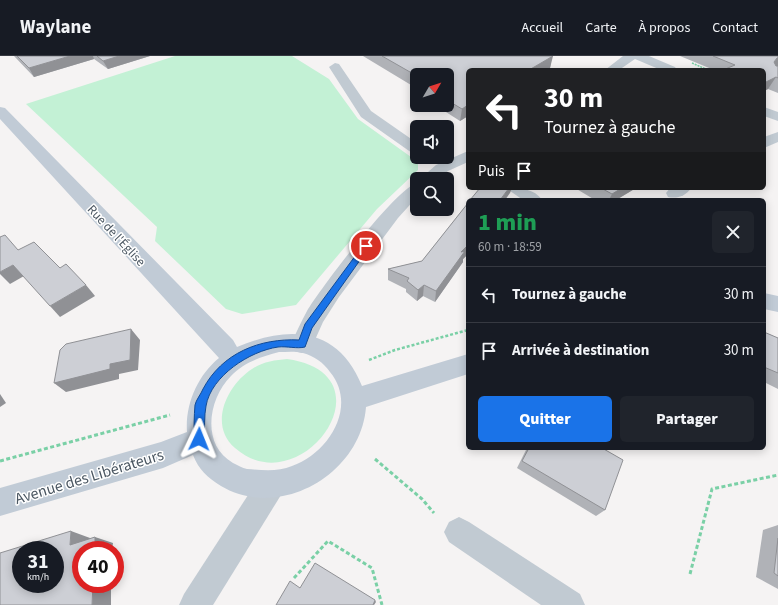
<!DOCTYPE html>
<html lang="fr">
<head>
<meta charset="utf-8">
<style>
	body { margin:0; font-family:"Source Sans 3",sans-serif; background:#20242c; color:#f1f3f6; height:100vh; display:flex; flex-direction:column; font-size:15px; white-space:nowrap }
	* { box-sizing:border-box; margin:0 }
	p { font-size:13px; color:#9ea1a6 }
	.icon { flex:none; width:22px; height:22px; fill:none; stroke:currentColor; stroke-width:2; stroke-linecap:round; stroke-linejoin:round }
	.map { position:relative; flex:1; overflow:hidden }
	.side { position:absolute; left:466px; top:142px; width:300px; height:252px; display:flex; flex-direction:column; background:#171b24; border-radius:6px; box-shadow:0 2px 10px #0003 }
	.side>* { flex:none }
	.banner { position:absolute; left:466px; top:12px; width:300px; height:122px; border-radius:6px; box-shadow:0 2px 10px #0003; background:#202124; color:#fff; overflow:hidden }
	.needle { width:26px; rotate:51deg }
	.controls { position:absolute; left:410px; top:12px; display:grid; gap:8px }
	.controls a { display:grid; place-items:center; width:44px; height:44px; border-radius:6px; background:#171b24; box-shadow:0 2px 10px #0003; font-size:20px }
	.speed { position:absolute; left:12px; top:485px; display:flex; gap:8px; font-size:20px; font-weight:700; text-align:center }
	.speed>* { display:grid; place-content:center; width:52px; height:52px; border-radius:50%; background:#171b24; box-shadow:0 2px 10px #0003; line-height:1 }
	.speed small { font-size:10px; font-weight:400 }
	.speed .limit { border:6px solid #d22; background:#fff; color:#111 }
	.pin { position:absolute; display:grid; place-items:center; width:34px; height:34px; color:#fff; margin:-17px; border:2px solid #fff; border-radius:50%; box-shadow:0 1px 4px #0007 }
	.me { position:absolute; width:44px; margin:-22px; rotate:2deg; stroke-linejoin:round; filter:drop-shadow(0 0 3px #0008) }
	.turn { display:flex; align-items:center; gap:14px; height:84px; padding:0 12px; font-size:18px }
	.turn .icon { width:52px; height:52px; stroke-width:2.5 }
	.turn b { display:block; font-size:28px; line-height:34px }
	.then { display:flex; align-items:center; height:38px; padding:0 12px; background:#0003; gap:8px; font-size:15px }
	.round { display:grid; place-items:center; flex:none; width:42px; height:42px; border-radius:6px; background:#20242c }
	.headline { display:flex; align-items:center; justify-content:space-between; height:68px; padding:0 12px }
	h1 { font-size:24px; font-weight:800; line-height:30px; color:#1e9e55 }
	.action { display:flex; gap:8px; margin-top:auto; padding:8px 12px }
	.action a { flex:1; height:46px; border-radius:6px; background:#1a73e8; color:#fff; font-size:16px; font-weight:800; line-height:46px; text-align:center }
	.action a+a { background:#20242c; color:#f1f3f6 }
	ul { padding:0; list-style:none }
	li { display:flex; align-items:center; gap:12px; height:56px; padding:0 12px; border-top:1px solid #363941 }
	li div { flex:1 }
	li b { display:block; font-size:15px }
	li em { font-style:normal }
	header { display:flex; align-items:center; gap:24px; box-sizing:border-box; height:56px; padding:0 20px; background:#171b24; border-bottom:1px solid #363941 }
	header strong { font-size:19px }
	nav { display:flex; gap:22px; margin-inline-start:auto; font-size:14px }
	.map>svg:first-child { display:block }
	.green { fill:#c3f1d5 }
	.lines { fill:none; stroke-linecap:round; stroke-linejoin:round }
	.path-far2 { stroke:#7ad0a6; stroke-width:1.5; stroke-dasharray:2 1; stroke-linecap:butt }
	.path-far1 { stroke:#7ad0a6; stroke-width:2.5; stroke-dasharray:3 2; stroke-linecap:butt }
	.path { stroke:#7ad0a6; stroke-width:3; stroke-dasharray:4 2.5; stroke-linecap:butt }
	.lane { fill:#c1cad2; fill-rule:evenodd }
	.street { fill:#c1cad2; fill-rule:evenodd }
	.secondary { fill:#c1cbd6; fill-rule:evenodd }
	.wall { fill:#b0b2b7 }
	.shaded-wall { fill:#909195 }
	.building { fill:#cdcfd5; stroke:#909195; fill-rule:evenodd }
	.route { fill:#1a73e8; stroke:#114b97 }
	.labels { text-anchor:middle; stroke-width:3; stroke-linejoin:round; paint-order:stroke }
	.street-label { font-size:13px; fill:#4a5661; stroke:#fff }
	.near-street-label { font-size:16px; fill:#4a5661; stroke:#fff }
</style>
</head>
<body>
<header>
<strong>Waylane</strong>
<nav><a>Accueil</a><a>Carte</a><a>À propos</a><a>Contact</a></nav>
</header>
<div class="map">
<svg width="778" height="549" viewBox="0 0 778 549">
	<rect width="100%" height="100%" fill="#f5f3f3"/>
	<!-- green -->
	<g class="green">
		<polygon points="175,0 292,0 329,23 358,63 418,106 418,114 377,153 296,249 242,258 226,253 155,185 157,171 26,48"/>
		<path d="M 287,303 C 395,318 301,450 235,392 C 208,369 227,329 252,313 C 262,306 275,304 287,303 Z"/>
	</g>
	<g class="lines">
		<!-- path-far2 -->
		<polyline class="path-far2" points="692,7 708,14"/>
		<!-- path-far1 -->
		<polyline class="path-far1" points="369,304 395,294 468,274"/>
		<!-- path -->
		<g class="path">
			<polyline points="375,403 422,443 434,457"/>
			<polyline points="0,405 170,359"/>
			<polyline points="690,518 712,433 778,419"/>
			<polyline points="294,522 328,485 372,512 382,549"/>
		</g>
		<!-- lane -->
		<path class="lane" d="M 506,132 C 519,132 534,132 542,144 L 523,144 Z"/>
		<!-- street -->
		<g class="street">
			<polygon points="623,0 649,0 675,11 677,14 661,14 635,3 619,14 605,14"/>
			<polygon points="335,7 339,8 371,55 417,87 417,99 412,97 361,61 329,11"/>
			<polygon points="764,51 778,56 778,65 764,60"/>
			<polygon points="778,76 778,86 764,92 764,81"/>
			<polygon points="468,95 468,106 448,115 438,123 420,123 436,109"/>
			<path d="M 417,127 L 417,141 L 398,162 L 339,241 L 323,266 L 310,295 L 302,297 L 294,295 L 291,288 C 296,277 301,266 307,255 C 320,233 396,132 417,127 Z"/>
			<path d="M 670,132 L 691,132 C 686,140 677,143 668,141 L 666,137 Z"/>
			<polygon points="271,415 281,419 285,429 281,439 213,549 179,549 184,538 261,419"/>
			<polygon points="459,461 469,466 580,538 585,549 541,549 449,486 444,476 449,466"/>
		</g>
		<!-- secondary -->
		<g class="secondary">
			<path d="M 0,51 L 5,52 L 233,284 L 237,291 C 290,269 338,271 362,330 L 468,298 L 468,318 L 366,351 C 361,418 280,465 221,430 C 207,421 199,414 193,399 L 163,412 L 0,460 L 0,432 L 161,386 L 187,376 C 185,348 198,319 219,302 L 0,63 ZM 279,296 C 287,296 295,295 303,297 C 314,300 324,307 330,316 C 358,350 329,397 292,410 C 278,416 262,414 247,413 C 242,412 238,409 233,407 C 201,389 208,343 231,320 C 244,306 261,301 279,296 Z"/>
			<polygon points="764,237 778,240 778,256 764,253"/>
		</g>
	</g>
	<!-- wall -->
	<g class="wall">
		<polygon points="14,0 150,0 108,13 94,3 34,21"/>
		<polygon points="363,0 552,0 550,12 545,14 468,14 468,60 460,65 435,49 447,49 447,19 417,19 417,37 411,34 411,29"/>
		<polygon points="680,0 778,0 778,37 768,33 764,35 764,14 714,14"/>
		<polygon points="575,132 636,132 616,144 595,144"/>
		<polygon points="468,147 468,198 463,203 463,206 435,246 423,240 417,245 406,236 406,233 388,224 388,213 422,205"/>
		<polygon points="764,276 778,282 778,333 764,326"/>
		<polygon points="527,392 602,392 605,454 596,460 517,412"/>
		<polygon points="778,469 778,533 756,521 763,474"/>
	</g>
	<!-- shaded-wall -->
	<g class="shaded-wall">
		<polygon points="70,0 93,0 94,3 34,21 29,12"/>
		<polygon points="119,0 150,0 108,13 103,5"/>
		<polygon points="553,0 550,12 545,14 529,14"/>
		<polygon points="777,2 778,2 778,11 769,14"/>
		<polygon points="776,21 768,33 764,35 764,27"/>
		<polygon points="468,49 468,60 460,65 462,53"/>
		<polygon points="509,132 512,132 510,137 505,144 500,144"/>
		<polygon points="622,132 636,132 616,144 609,144 612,138"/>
		<polygon points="468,189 468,198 463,203 463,206 435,246 436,235 461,196"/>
		<polygon points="13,209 24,220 10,228 0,218 0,216"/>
		<polygon points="86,229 95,240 60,261 50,250"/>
		<polygon points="424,229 423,240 417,245 418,234"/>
		<polygon points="131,273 140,284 138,314 119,318 119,323 66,336 54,327"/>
		<polygon points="0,338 6,347 0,351"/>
		<polygon points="71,475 90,482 89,494 70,489"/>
		<polygon points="95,481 113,487 112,494 95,494"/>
		<polygon points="93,528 111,528 111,549 92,549"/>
		<polygon points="375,544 376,546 374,549 373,549"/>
	</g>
	<!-- building -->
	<g class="building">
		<polygon points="17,0 70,0 29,12"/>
		<polygon points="97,0 119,0 103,5"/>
		<polygon points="382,0 553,0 529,14 468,14 468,49 462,53 447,44 447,19 417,19 417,25 412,22 417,20"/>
		<polygon points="713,0 778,0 778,2 777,2 774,6 776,10 778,10 778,22 776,21 764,27 764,14 723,14 735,9"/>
		<polygon points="480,132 509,132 500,144 470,144"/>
		<polygon points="601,132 622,132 612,138"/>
		<polygon points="468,147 468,189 461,196 465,195 436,235 424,229 418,234 407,225 409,222 388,213 422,205"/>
		<polygon points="5,179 18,194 34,186 60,212 66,208 86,229 50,250 13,209 0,216 0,181"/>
		<polygon points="131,273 130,304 110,308 110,313 54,327 60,294 66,288"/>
		<polygon points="764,276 778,282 778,317 764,311"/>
		<polygon points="529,392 602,392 623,404 605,454 522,405"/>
		<path d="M 71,475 L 70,489 L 95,481 L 95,494 L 81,494 L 81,528 L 93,528 L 92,549 L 0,549 L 0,497 ZM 21,494 L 55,494 L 55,528 L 21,528 Z"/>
		<polygon points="778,482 778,520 774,517"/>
		<polygon points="315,507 375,544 373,549 276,549 290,525 300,532"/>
	</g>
	<!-- route -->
	<path class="route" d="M 364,188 L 366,188 L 370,190 L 312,272 L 305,291 C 297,293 287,290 278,291 C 250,295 211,320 206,350 C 204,360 205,372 204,383 L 203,387 L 199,388 L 195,387 L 194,383 C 194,372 194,360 195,349 C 196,344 201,338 203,333 C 222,297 260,282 299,284 L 305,268 Z"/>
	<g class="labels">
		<!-- street labels -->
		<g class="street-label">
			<text transform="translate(117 179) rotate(47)" y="5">Rue de l'Église</text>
		</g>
		<!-- near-street labels -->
		<g class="near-street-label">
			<text transform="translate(89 420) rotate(-17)" y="6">Avenue des Libérateurs</text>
		</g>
	</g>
</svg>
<div class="controls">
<a><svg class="needle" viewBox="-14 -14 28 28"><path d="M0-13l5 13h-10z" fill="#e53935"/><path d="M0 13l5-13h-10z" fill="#9ea1a6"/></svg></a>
<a><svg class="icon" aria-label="sound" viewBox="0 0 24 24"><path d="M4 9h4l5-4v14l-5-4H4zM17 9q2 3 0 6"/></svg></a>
<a><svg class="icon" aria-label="search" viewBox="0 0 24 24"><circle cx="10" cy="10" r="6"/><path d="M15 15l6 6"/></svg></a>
</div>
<div class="speed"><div>31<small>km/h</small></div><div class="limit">40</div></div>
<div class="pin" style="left:366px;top:190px;background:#d93025"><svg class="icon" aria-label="arrive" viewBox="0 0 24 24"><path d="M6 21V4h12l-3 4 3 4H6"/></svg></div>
<svg class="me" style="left:199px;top:383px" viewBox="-20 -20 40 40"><path d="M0-17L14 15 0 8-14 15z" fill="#1a73e8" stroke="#fff" stroke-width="4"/></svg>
<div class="banner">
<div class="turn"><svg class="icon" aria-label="left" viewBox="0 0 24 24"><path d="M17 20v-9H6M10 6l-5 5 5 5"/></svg><div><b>30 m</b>Tournez à gauche</div></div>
<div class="then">Puis<svg class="icon" aria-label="arrive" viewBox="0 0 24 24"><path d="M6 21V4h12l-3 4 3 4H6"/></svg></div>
</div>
<section class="side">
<div class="headline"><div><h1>1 min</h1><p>60 m · 18:59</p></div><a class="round"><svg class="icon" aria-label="close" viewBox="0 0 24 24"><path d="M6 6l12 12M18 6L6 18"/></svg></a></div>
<ul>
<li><svg class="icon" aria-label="left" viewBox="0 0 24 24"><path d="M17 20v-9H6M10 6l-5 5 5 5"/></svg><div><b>Tournez à gauche</b></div><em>30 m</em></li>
<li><svg class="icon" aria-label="arrive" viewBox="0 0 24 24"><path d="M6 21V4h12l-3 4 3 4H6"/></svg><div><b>Arrivée à destination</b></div><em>30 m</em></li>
</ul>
<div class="action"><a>Quitter</a><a>Partager</a></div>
</section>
</div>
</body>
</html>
